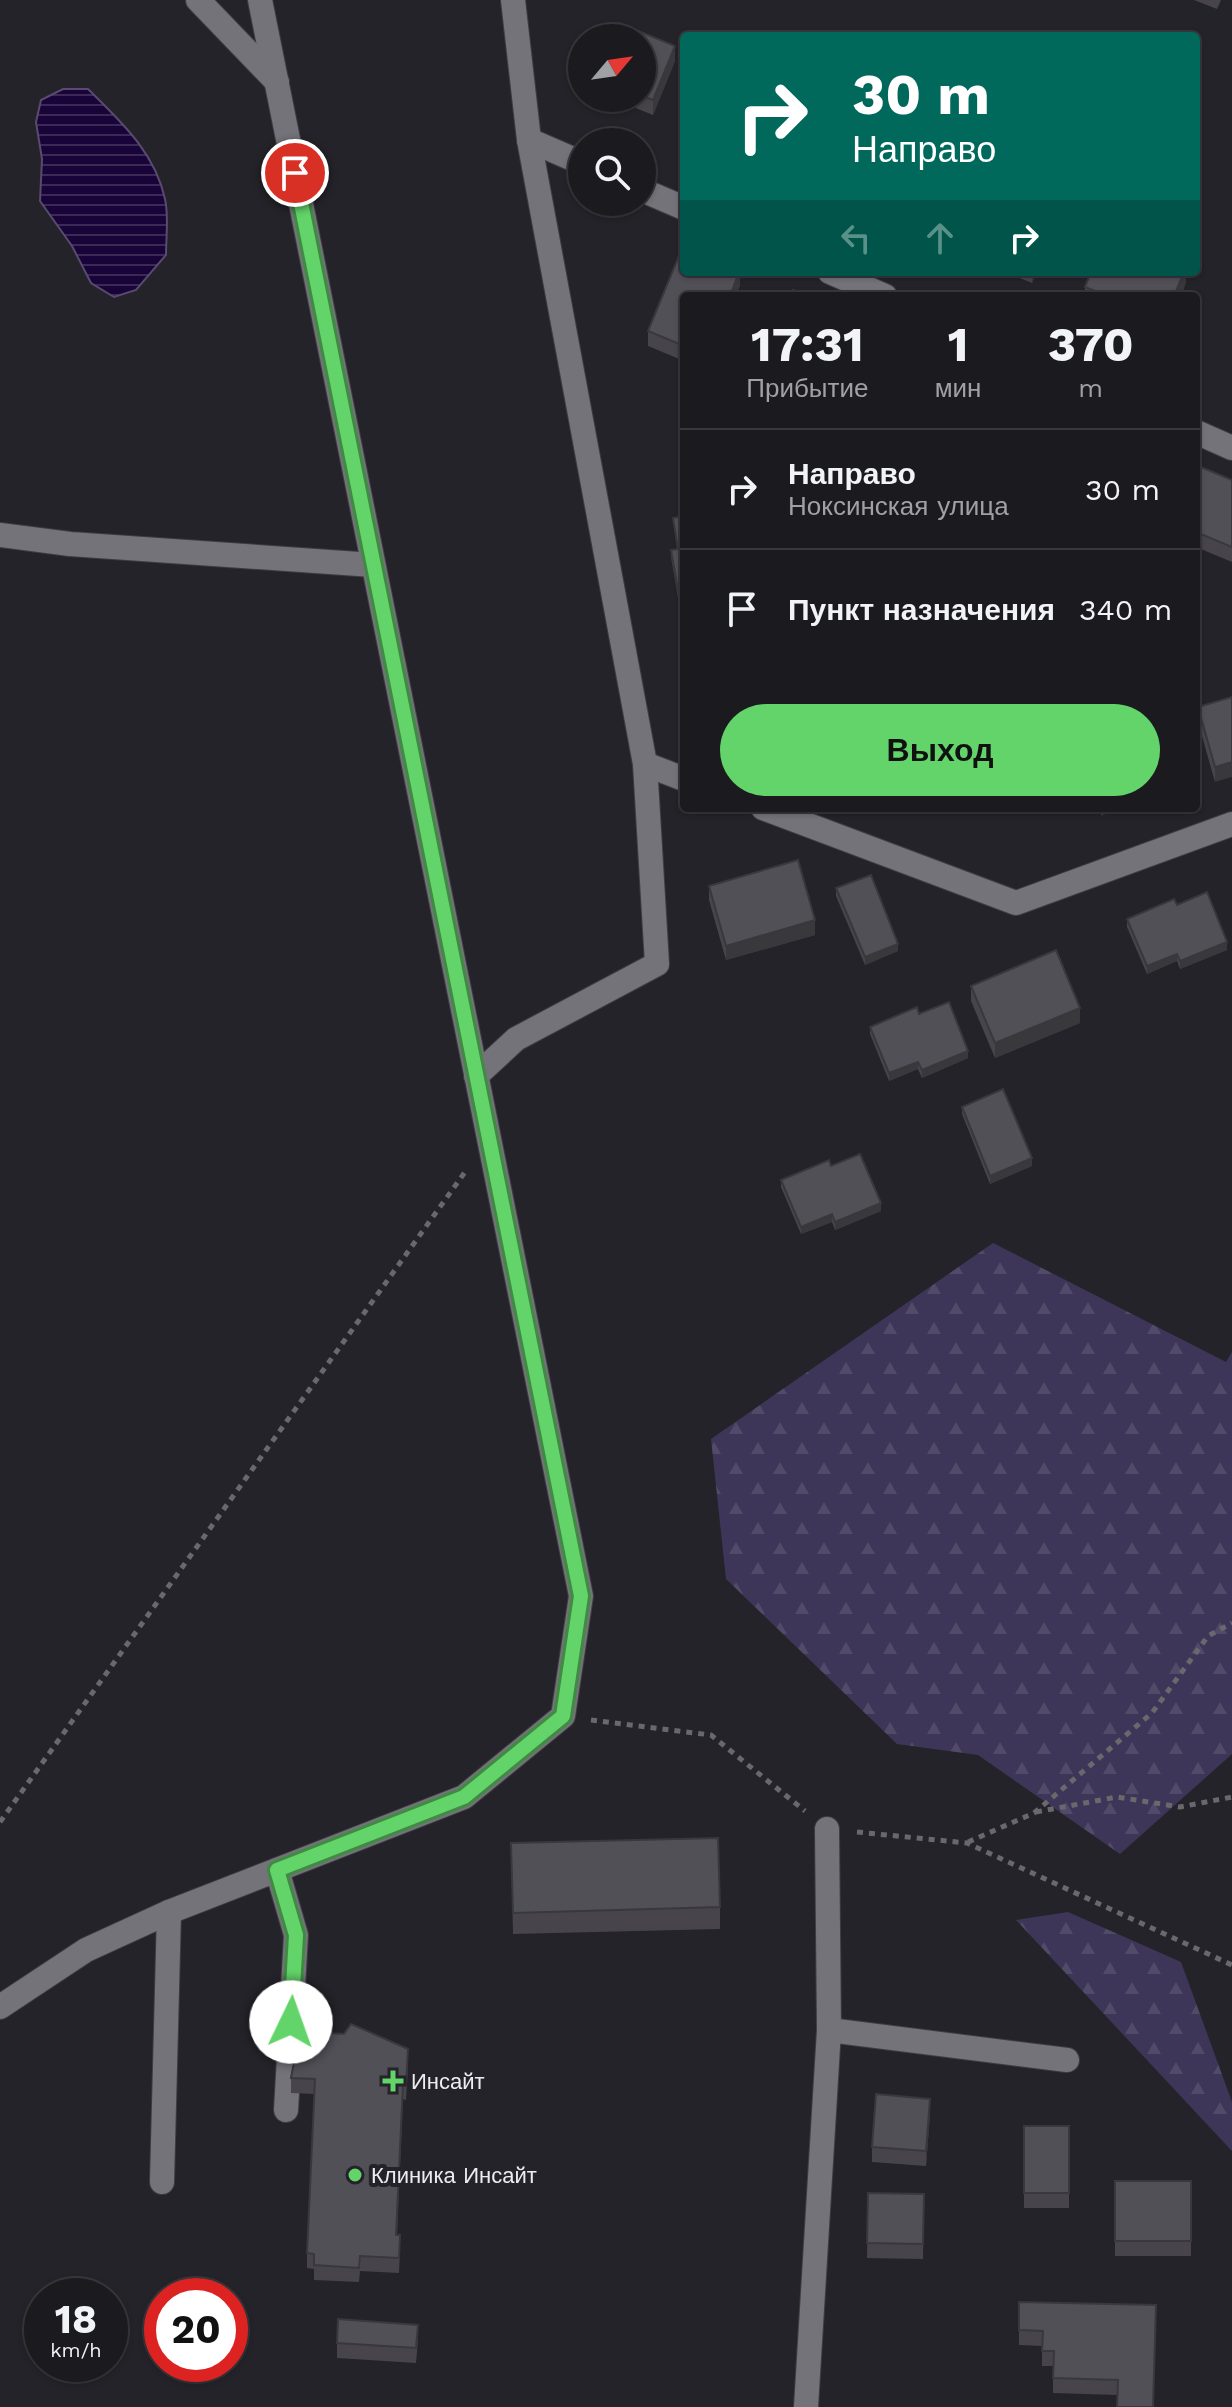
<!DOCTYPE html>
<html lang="ru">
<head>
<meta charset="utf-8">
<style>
	body { margin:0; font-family:"Work Sans",sans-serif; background:#28272c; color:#f1f3f6; height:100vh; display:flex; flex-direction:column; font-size:30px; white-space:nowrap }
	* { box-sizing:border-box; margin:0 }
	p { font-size:26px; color:#a0a1a4 }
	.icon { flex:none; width:44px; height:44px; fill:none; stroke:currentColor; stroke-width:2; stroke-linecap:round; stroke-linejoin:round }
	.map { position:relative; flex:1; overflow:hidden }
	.sheet { position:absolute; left:680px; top:292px; width:520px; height:520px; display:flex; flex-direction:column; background:#1b1a1f; border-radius:8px; box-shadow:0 2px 6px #0004,0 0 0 2px #39383d }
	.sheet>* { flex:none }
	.guide { position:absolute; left:680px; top:32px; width:520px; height:244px; border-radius:8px; box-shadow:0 2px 6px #0004,0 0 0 2px #39383d; background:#00695c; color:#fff; overflow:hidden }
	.needle { width:52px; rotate:61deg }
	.tools { position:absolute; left:568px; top:24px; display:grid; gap:16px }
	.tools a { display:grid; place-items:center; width:88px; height:88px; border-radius:50%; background:#1b1a1f; box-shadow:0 2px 6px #0004,0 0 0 2px #39383d; font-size:40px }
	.speed { position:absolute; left:24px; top:2278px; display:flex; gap:16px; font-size:40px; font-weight:700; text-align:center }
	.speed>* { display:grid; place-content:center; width:104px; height:104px; border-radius:50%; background:#1b1a1f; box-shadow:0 2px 6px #0004,0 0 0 2px #39383d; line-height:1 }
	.speed small { font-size:20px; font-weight:400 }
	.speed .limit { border:12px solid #d22; background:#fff; color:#111 }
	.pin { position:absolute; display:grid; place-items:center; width:68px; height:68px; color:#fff; margin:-34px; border:4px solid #fff; border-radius:50%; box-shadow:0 2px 8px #0007 }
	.me { position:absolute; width:88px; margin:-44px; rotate:3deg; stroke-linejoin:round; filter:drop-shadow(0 0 6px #0008) }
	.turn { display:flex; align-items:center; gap:28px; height:168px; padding:0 40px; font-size:36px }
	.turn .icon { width:104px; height:104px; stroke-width:2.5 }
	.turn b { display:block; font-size:56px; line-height:68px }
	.lanes { display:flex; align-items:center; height:76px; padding:0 40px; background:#0003; justify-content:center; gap:40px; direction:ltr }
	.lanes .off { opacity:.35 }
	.eta { display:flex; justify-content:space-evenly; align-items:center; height:136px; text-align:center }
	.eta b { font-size:48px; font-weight:700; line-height:56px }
	.primary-button { display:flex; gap:16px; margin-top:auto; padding:16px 40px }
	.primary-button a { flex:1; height:92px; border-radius:48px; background:#62d469; color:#111; font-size:32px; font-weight:700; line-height:92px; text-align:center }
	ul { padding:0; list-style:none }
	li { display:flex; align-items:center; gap:24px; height:120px; padding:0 40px; border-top:2px solid #39383d }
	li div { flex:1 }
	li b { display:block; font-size:30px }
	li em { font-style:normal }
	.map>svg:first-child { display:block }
	.forest { fill:url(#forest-firs) }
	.water { fill:url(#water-rules); stroke:#594a70; stroke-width:2 }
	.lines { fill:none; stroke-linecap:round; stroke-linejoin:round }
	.minor-casing { stroke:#3e3d43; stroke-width:26 }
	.path { stroke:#69686d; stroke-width:5; stroke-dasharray:6 6; stroke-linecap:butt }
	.minor { stroke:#74737a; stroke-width:24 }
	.wall { fill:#47454b }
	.shaded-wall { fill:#39383d }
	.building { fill:#525057; stroke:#39383d; stroke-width:2 }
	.route-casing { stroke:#408a44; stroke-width:20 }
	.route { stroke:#62d469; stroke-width:14 }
	.poi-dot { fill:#62d469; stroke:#242329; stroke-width:3 }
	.labels { text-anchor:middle; stroke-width:8; stroke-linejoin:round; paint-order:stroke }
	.poi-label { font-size:22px; fill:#edecf0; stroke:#242329; text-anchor:start }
</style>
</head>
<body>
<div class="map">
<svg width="1232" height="2407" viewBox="0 0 1232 2407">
	<defs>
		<pattern id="forest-firs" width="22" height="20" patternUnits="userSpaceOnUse" patternTransform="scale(2)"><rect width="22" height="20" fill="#3e3658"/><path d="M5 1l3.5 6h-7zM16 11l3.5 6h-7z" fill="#514a68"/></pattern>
		<pattern id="water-rules" width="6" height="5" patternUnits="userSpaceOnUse" patternTransform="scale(2)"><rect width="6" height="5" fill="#190439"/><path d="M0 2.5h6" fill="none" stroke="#3b2956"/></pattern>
	</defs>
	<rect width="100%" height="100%" fill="#242329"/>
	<!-- forest -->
	<g class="forest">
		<polygon points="993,1243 1226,1362 1232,1352 1232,1754 1120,1854 978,1755 897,1744 726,1579 711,1439"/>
		<polygon points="1068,1912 1181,1962 1232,2102 1232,2151 1016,1920"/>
	</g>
	<!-- water -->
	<path class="water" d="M 63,89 L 88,89 C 120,121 155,152 165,199 C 169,216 166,237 166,255 L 136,290 L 114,297 L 91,283 L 72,246 L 40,201 L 42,159 L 36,122 L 41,100 Z"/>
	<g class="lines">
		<!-- minor casing -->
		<g class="minor-casing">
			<g id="minor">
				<polyline points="198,0 277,82"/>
				<polyline points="513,0 529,140 645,764"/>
				<polyline points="529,140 582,163"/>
				<polyline points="642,190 684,208"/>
				<polyline points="830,272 885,296"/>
				<polyline points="1196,432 1232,448"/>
				<polyline points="0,535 70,544 373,565"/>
				<polyline points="763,808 1016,903 1232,824"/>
				<polyline points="476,1076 516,1039 657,964 645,764 684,779"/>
				<polyline points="277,1870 296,1935 286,2110"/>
				<polyline points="0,2007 86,1950 169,1912 464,1797 563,1716 581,1596 260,0"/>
				<polyline points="829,2030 1067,2060"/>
				<polyline points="162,2182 169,1912"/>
				<polyline points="806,2407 829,2030 827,1829"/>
			</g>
		</g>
		<!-- path -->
		<g class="path">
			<polyline points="591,1720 711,1735 805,1811"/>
			<polyline points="1036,1812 1117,1797 1180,1807 1232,1797"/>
			<polyline points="0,1822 465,1172"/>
			<polyline points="857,1832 967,1843 1232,1965"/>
			<polyline points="968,1842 1034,1813 1152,1713 1208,1636 1232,1623"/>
		</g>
		<!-- minor -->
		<use href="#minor" class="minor"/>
	</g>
	<!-- wall -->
	<g class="wall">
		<polygon points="1194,0 1221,0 1217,9"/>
		<polygon points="642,38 675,61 653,115 611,98 642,98"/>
		<polygon points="683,246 684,272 740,272 740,285 736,296 684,296 684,361 648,346 648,331"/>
		<polygon points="1005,272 1037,272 1032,283"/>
		<polygon points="1186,272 1186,282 1181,296 1085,296 1085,287"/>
		<polygon points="1196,465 1232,480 1232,562 1196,547"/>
		<polygon points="684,516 684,608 680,609 671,557 671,550 677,549 673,518"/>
		<polygon points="1232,697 1215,782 1198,722 1198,707"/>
		<polygon points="709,886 815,935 726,960 709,900"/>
		<polygon points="836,888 898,951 865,965 836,896"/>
		<polygon points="1177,905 1227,950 1180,969 1177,961 1147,974 1127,927 1127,919"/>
		<polygon points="971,986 1080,1023 995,1058 971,1001"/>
		<polygon points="919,1014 968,1058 922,1078 918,1069 889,1081 870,1034 870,1027"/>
		<polygon points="962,1107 1032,1166 990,1184 962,1114"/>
		<polygon points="831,1166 881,1211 835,1230 832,1222 801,1234 781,1187 781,1180"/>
		<polygon points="511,1843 720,1907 720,1929 513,1934"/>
		<polygon points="408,2064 406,2100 403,2099 397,2235 400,2250 399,2273 360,2271 359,2282 314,2280 314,2269 307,2268 307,2253 314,2094 291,2093 291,2078"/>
		<polygon points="930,2114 926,2166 872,2162 872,2147"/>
		<rect x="1024" y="2126" width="45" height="82"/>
		<rect x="1115" y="2181" width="76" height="75"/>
		<polygon points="868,2193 924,2194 923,2259 867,2258"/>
		<polygon points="1019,2302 1156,2305 1118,2395 1053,2393 1053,2366 1042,2366 1042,2346 1019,2345"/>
		<polygon points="418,2340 416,2363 337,2358 337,2343"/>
	</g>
	<!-- shaded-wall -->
	<g class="shaded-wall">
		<polygon points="675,46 675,61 653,115 653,100"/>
		<polygon points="739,272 740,285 736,296 730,296"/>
		<polygon points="1032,272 1037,272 1032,283"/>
		<polygon points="1184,272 1186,272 1186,282 1181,296 1174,296"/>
		<polygon points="1232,762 1232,777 1215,782 1215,767"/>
		<polygon points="1101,808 1120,808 1101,816"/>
		<polygon points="815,920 815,935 726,960 726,946"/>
		<polygon points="1227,942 1227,950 1180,969 1180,961"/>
		<polygon points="898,944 898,951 865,965 865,957"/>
		<polygon points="1177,954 1177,961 1147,974 1147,966"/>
		<polygon points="1080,1008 1080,1023 995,1058 995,1043"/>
		<polygon points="968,1051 968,1058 922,1078 922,1070"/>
		<polygon points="918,1062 918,1069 889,1081 889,1073"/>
		<polygon points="1032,1158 1032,1166 990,1184 990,1176"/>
		<polygon points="881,1203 881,1211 835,1230 835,1222"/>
		<polygon points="832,1214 832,1222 801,1234 801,1227"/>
		<polygon points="930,2099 930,2114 926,2166 926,2151"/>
	</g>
	<!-- building -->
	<g class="building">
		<polygon points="619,23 675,46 653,100 642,96 642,38 613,38"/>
		<polygon points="683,246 684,272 739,272 730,296 684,296 684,346 648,331"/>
		<polygon points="1091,272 1184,272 1174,296 1107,296 1085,287"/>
		<polygon points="793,290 809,296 791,296"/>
		<polygon points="1196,465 1232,480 1232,547 1196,532"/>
		<polygon points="684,516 684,600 680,601 671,550 678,549 673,518"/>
		<polygon points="1232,697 1232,762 1215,767 1198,707"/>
		<polygon points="798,860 815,920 726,946 709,886"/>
		<polygon points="871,875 898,944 865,957 836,888"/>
		<polygon points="1207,892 1227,942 1180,961 1177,954 1147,966 1127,919 1174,899 1177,905"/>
		<polygon points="1056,950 1080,1008 995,1043 971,986"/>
		<polygon points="949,1002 968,1051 922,1070 918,1062 889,1073 870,1027 917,1007 919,1014"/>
		<polygon points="1003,1089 1032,1158 990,1176 962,1107"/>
		<polygon points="860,1154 881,1203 835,1222 832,1214 801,1227 781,1180 829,1160 831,1166"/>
		<polygon points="718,1838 720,1907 513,1913 511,1843"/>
		<polygon points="351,2024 408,2049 406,2085 403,2084 396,2235 400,2235 399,2258 360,2256 359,2268 314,2265 314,2254 307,2253 315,2079 291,2078 295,2057 314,2032 344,2034"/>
		<polygon points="876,2094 930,2099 926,2151 872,2147"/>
		<rect x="1024" y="2126" width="45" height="67"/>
		<rect x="1115" y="2181" width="76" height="60"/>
		<polygon points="868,2193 924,2194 923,2244 867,2243"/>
		<polygon points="1019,2302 1156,2305 1153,2407 1117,2407 1118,2380 1053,2378 1054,2351 1042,2351 1043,2331 1019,2330"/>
		<polygon points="338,2319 418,2325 416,2348 337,2343"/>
	</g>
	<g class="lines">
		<!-- route casing -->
		<g class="route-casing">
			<polyline id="route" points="291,2022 296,1935 277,1870 464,1797 563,1716 581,1596 295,173"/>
		</g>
		<!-- route -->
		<use href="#route" class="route"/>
	</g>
	<!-- markers -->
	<g class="poi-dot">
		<path d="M389 2069h8v8h8v8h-8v8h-8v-8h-8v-8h8z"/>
		<circle cx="355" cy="2175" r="8"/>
	</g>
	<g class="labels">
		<!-- poi labels -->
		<g class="poi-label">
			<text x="411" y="2089">Инсайт</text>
			<text x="371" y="2183">Клиника Инсайт</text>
		</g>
	</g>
</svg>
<div class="tools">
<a><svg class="needle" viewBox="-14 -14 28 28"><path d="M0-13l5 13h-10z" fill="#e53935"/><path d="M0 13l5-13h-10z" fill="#a0a1a4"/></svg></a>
<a><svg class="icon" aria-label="search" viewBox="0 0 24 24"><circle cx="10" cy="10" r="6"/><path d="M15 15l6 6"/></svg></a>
</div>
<div class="speed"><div>18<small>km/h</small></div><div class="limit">20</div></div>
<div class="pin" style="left:295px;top:173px;background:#d93025"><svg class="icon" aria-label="arrive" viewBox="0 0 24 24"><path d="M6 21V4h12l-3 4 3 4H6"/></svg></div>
<svg class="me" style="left:291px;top:2022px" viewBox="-20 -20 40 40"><circle r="19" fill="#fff"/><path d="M0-13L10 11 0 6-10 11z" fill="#62d469"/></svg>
<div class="guide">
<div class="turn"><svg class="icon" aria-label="right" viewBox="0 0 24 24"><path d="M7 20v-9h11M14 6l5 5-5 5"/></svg><div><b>30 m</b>Направо</div></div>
<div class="lanes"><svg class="icon off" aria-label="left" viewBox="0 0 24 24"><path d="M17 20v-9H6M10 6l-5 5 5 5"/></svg><svg class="icon off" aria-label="ahead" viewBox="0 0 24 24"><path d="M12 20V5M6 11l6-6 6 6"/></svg><svg class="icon" aria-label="right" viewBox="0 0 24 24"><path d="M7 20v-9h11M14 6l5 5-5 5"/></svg></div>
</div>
<section class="sheet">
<div class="eta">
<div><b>17:31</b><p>Прибытие</p></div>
<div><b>1</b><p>мин</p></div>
<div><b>370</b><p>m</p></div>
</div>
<ul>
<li><svg class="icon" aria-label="right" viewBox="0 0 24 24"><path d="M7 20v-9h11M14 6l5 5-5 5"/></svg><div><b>Направо</b><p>Ноксинская улица</p></div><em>30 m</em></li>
<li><svg class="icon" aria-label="arrive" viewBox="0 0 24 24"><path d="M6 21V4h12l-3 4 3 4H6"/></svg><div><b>Пункт назначения</b></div><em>340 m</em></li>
</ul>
<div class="primary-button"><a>Выход</a></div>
</section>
</div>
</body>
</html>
